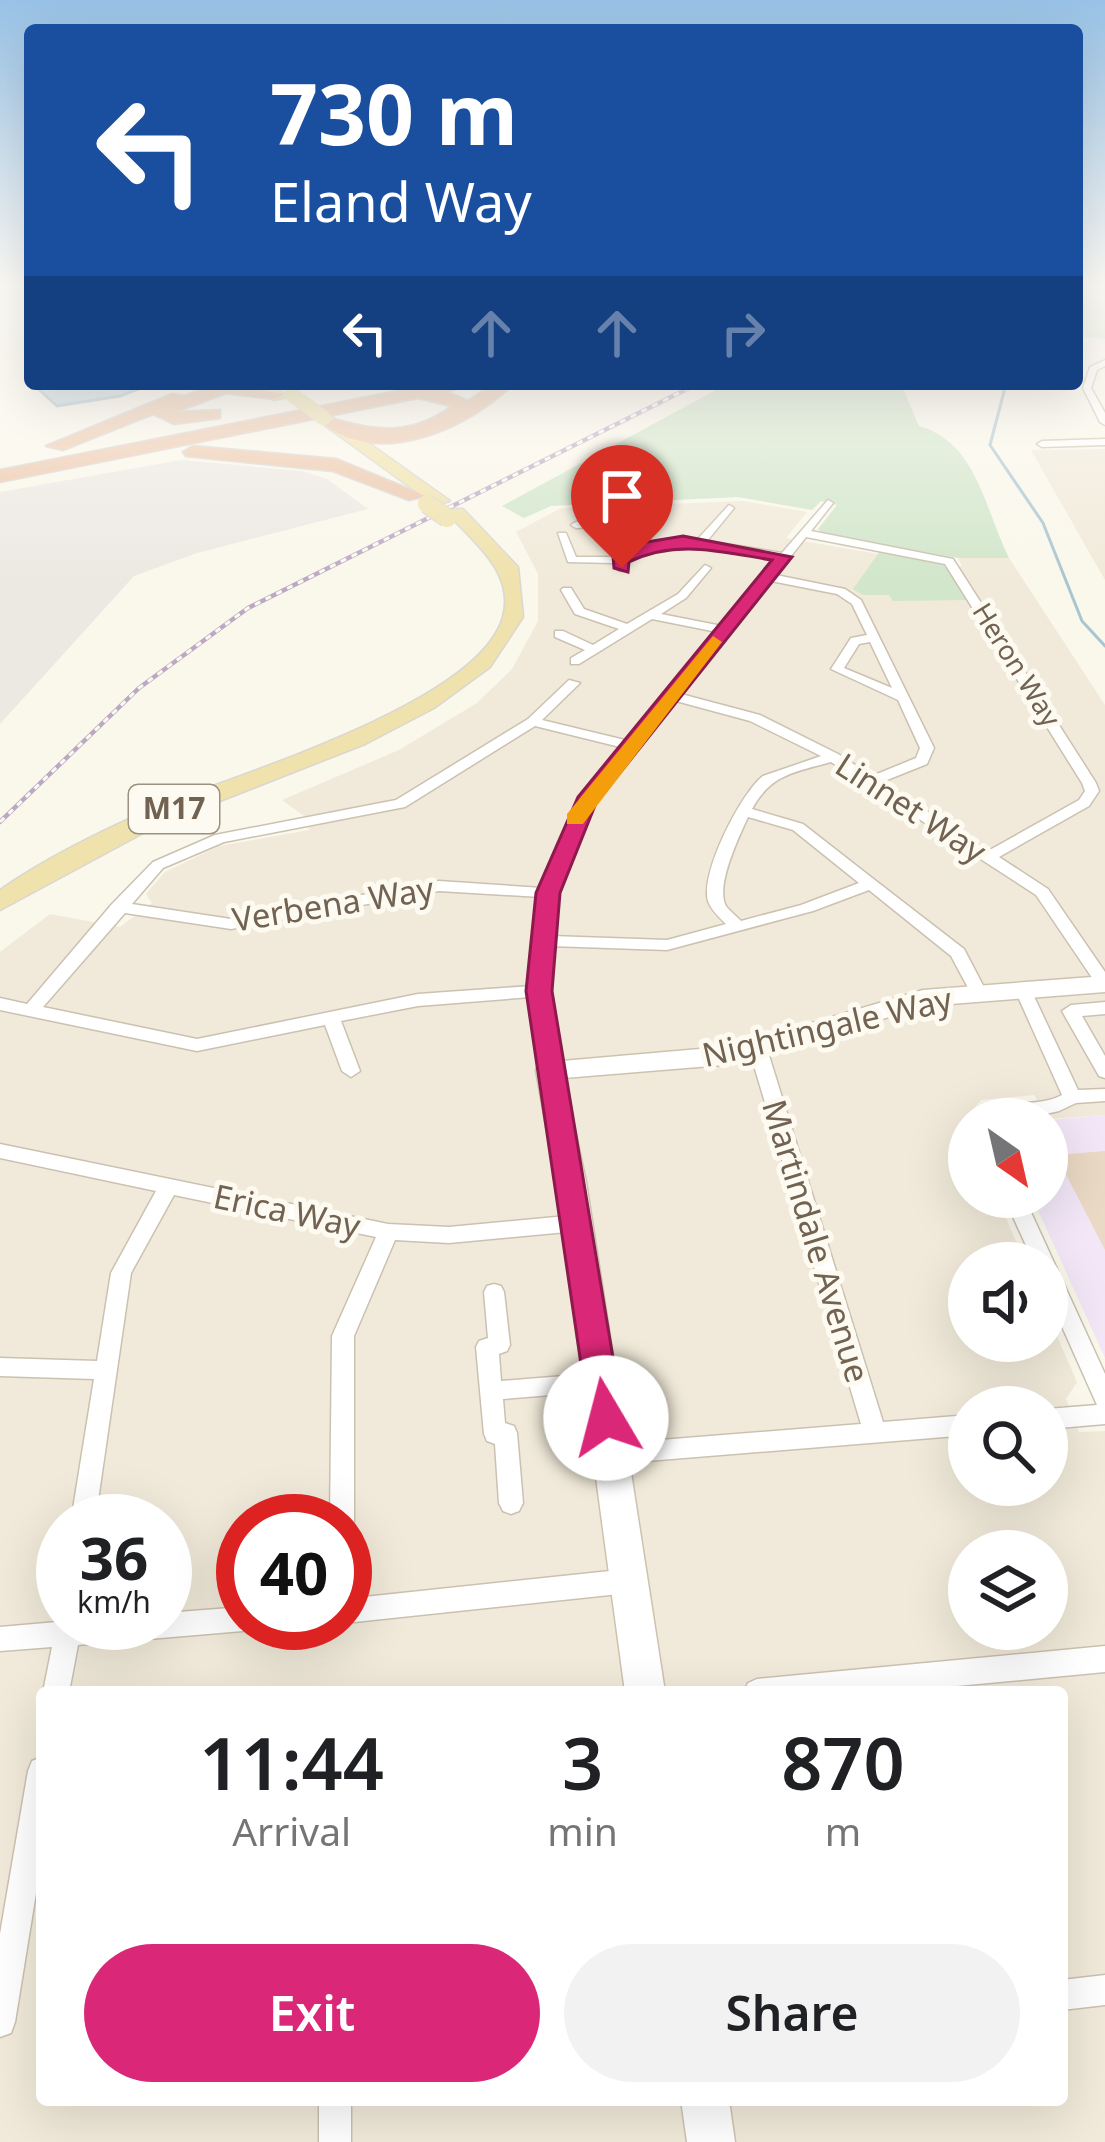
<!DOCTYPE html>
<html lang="en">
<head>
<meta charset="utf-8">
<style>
	body { margin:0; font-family:"Noto Sans",sans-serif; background:#f2f2f2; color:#202124; height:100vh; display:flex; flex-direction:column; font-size:45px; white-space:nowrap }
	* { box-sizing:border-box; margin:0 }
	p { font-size:39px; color:#757577 }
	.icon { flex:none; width:66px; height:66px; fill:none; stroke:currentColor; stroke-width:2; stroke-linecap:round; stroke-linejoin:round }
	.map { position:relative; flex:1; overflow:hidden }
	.panel { position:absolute; left:36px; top:1686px; width:1032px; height:420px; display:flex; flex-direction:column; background:#fff; border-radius:12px; box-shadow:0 12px 48px #0002 }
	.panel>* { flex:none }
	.banner { position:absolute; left:24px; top:24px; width:1059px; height:366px; border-radius:12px; box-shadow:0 12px 48px #0002; background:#1a4fa0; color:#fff; overflow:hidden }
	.needle { width:78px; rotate:146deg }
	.controls { position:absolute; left:948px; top:1098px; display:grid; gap:24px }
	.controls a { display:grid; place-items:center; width:120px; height:120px; border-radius:50%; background:#fff; box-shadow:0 12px 48px #0002; font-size:60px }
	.speed { position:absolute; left:36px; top:1494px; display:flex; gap:24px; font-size:60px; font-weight:700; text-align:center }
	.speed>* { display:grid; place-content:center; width:156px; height:156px; border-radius:50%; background:#fff; box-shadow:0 12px 48px #0002; line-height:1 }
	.speed small { font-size:30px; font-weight:400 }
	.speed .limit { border:18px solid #d22; background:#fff; color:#111 }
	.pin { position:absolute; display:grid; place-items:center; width:102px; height:102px; color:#fff; margin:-123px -51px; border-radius:50% 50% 50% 0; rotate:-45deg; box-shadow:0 0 12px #0007 }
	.pin .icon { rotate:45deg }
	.me { position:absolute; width:132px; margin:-66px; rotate:352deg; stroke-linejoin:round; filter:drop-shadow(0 0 9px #0008) }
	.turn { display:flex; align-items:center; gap:42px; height:252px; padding:0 48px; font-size:54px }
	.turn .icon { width:156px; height:156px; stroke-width:2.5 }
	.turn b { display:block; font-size:84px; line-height:102px }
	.lanes { display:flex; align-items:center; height:114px; padding:0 48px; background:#0003; justify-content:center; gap:60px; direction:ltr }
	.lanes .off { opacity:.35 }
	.eta { display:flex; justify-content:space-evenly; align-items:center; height:204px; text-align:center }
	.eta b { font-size:72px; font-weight:600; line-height:84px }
	.button { display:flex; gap:24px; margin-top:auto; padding:24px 48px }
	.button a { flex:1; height:138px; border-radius:72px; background:#db2777; color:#fff; font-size:48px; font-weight:600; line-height:138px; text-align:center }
	.button a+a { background:#f2f2f2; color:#202124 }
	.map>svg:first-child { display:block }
	.residential { fill:#f1eada; fill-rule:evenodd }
	.industrial { fill:#ece9e3 }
	.education { fill:#f3e7f7 }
	.green { fill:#d1e6ca }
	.water { fill:#c1d8e2; stroke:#a9c5d2; stroke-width:3 }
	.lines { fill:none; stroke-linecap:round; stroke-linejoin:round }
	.stream { stroke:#a9c5d2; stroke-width:3 }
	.building { fill:#ead9c4 }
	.street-casing { stroke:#cbc1b1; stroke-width:3 }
	.secondary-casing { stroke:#cdc2af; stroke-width:3 }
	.primary-casing { stroke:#dad6d2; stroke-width:3 }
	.highway-casing { stroke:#dad6d2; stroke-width:3 }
	.street { fill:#fff; fill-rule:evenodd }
	.secondary { fill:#fff; fill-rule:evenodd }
	.primary { fill:#f0e2ac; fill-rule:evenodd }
	.highway { fill:#ecc6aa; fill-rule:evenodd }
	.rail-casing { stroke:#bba9c3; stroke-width:4.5 }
	.rail { stroke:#fdfaf1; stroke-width:3; stroke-dasharray:6; stroke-linecap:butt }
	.primary-bridge-far1-casing { stroke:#dad6d2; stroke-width:15; stroke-linecap:butt }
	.primary-bridge-casing { stroke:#dad6d2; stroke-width:20; stroke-linecap:butt }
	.primary-bridge-far1 { stroke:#f0e2ac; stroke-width:14 }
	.primary-bridge { stroke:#f0e2ac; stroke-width:18 }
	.route { fill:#db2777; stroke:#8e194d; stroke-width:3 }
	.slow { fill:#f59e0b }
	.labels { text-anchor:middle; stroke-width:10; stroke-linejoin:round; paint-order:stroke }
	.far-street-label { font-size:27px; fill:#726251; stroke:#fdfaf1 }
	.shield { fill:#fdfaf1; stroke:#9c9081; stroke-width:3 }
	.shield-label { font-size:30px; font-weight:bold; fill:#726251 }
	.street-label { font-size:33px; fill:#726251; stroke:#fdfaf1 }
</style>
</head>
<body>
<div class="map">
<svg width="1105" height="2142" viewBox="0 0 1105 2142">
	<rect width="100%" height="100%" fill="#faf7eb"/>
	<!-- residential -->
	<g class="residential">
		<polygon points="1105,449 1105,580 1031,450"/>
		<path d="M 743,501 L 807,512 L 786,538 L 947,566 L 962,566 L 958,558 L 1009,558 L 1105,705 L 1105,1115 L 1048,1119 L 1034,1095 L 981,1100 L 964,1120 L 969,1197 L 997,1197 L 1025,1263 L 969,1263 L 969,1341 L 1047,1341 L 1047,1313 L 1077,1382 L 1066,1399 L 1079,1432 L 1105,1431 L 1105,2142 L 0,2142 L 0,952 L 50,914 L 120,927 L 152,903 L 146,894 L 165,872 L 219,846 L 309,830 L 304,816 L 282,800 L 399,750 L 477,703 L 512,669 L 538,621 L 538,574 L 516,532 L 561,508 ZM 969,1407 L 1047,1407 L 1047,1485 L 969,1485 ZM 63,1521 L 165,1521 L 165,1623 L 63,1623 ZM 243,1521 L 345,1521 L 345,1623 L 243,1623 ZM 969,1551 L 1047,1551 L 1047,1629 L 969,1629 ZM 42,1692 L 1062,1692 L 1062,2100 L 42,2100 Z"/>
	</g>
	<!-- industrial -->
	<polygon class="industrial" points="181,460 302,471 327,479 368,509 197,553 134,576 0,724 0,492"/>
	<!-- education -->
	<polygon class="education" points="1105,1115 1105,1358 1032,1197 1047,1197 1047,1120"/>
	<!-- green -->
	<g class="green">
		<polygon points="1077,283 1105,283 1105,339 1077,336"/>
		<path d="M 727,384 L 901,384 L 919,426 C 977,442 985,510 1009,558 L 958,558 L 823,534 L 818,529 L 837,505 L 821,501 L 812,510 L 738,497 L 551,506 L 524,518 L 502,506 Z"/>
		<polygon points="880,551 947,566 968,600 893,601 889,595 863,595 853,589"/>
	</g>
	<!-- water -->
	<polygon class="water" points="33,384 151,384 120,396 57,406"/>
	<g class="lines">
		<!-- stream -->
		<polyline class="stream" points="1006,384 990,445 1043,523 1082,621 1105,646"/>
	</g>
	<!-- building -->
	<polygon class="building" points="1105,1151 1105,1250 1056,1155"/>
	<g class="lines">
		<!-- street casing -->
		<g class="street-casing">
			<g id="street">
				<polygon points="1105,360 1105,366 1097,370 1091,388 1105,413 1105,425 1100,422 1083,388 1090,367"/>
				<polygon points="1105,439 1105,445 1042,447 1037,444 1042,441"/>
				<path d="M 828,500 L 833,503 L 811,531 L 953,559 L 1096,783 L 1099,791 L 1089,806 L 999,857 L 1048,889 L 1105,972 L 1105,989 L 1099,988 L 1036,895 L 831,762 C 795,772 771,774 752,809 L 803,824 L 876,881 L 964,949 L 987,993 L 985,997 L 973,997 L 951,956 L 869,890 L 813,911 L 667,950 L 550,946 L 547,991 L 558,1070 L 549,1076 L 540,1070 L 531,997 L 418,1006 L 341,1021 L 360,1071 L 351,1077 L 342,1071 L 325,1025 L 197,1051 L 0,1010 L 0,998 L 27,1004 L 112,904 L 153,862 L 215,835 L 396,800 L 528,719 L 569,680 L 580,683 L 542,720 L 629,741 L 665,697 L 665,692 L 670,691 L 717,632 L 652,619 L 579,664 L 571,664 L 571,658 L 585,650 L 555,637 L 555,631 L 563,631 L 593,645 L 619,629 L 575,614 L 561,590 L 563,588 L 571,588 L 584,609 L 627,624 L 678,594 L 705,565 L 711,568 L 686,598 L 661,614 L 722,626 L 777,559 C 725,548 677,541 626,562 L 628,568 L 622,571 L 618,570 L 615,563 L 568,562 L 558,533 L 566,533 L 576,557 L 618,557 L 661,543 L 696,541 L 729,505 L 734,508 L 707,541 L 782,553 ZM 806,537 L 945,564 L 1082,783 L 1085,791 L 1079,800 L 988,851 L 882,782 L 927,764 L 934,748 L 861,600 L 845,589 L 776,575 ZM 771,581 L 837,594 L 852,604 L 867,635 L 851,638 L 831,669 L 898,700 L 920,748 L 916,758 L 872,776 L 838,754 L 760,715 L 681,694 ZM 870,642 L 892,688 L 844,668 L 859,644 ZM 676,701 L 750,721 L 821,756 L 763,776 C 741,793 700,873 708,901 C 711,910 720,918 726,924 L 667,940 L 551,936 L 556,893 L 584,816 ZM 535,726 L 624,748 L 570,815 L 542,888 L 439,881 L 231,919 L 132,904 L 163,868 L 224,842 L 405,807 ZM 748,817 L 793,830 L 859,883 L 801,905 L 741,921 C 738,918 728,909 726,906 C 715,886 739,837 748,817 ZM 439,891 L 540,897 L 531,986 L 418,994 L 197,1039 L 43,1007 L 125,913 L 231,929 Z"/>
				<polygon points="627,520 631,521 631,525 576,528 571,525 576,522"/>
				<path d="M 1023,985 L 1031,990 L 1078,1090 L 1105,1089 L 1105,1101 L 1076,1103 L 1059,1111 L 1041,1115 L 976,1119 C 999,1095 1034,1110 1062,1095 L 1015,990 Z"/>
				<polygon points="1105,1002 1105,1014 1082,1016 1105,1056 1105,1078 1099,1076 1062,1011 1071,1005"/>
				<polygon points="758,1043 767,1049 883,1422 969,1415 969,1435 610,1464 602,1461 598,1454 602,1447 610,1444 861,1424 749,1049"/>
				<polygon points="0,1144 388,1224 449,1227 577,1215 584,1218 587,1223 584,1228 577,1231 449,1243 395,1240 354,1336 354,1521 350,1529 345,1531 345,1521 330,1521 332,1336 376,1237 174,1195 131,1273 95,1521 71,1521 94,1379 0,1376 0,1358 97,1361 111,1273 156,1191 0,1158"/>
				<polygon points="1004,1197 1024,1197 1105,1374 1105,1424 1047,1429 1047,1409 1097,1405 1047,1293 1047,1263 1034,1263"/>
				<polygon points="494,1284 501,1286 504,1292 510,1345 507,1351 499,1354 501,1381 601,1373 609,1375 612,1382 609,1389 601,1391 503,1399 505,1423 514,1426 517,1433 523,1503 519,1511 511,1514 503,1511 499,1503 495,1444 487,1441 484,1434 476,1347 479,1341 488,1338 484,1292 487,1286"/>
				<polygon points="629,1569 638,1573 641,1581 638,1589 629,1593 345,1623 345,1599"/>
				<polygon points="243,1607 243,1623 254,1623 252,1628 243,1631 78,1645 69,1692 43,1692 52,1647 0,1651 0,1627 57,1622 63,1613 63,1623 165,1623 165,1613"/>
				<polygon points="1105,1646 1105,1672 893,1692 744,1692 748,1683 757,1679"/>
				<polygon points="42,1757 42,1856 15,2022 11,2033 0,2037 0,1934 28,1771 32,1761"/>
				<polygon points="1105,1975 1105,2005 1062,2010 1062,1980"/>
				<rect x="319" y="2100" width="32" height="42"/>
			</g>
		</g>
		<!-- secondary casing -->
		<g class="secondary-casing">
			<g id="secondary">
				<polygon points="1105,976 1105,992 925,1006 735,1064 564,1078 586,1182 665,1692 625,1692 556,1182 536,1070 539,1063 734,1046 923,990"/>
				<polygon points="681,2100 729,2100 735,2142 687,2142"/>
			</g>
		</g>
		<!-- primary casing -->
		<g class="primary-casing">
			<g id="primary">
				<polygon points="255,384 271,384 287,397 274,400"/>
				<polygon points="319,415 329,415 450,501 435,505 319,421"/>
				<path d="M 451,509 L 463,509 L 518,567 L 523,617 L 490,667 L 434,708 L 365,744 L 156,826 L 0,910 L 0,890 C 48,857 101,831 154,808 C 232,776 479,704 503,617 C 515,574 476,544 451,517 Z"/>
			</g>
		</g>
		<!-- highway casing -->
		<g class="highway-casing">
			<g id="highway">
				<polygon points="216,384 284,394 275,399 226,393 176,412 220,410 220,418 174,424 153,414 63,450 46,446 172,394 185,396"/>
				<path d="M 433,384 L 469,384 L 447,392 L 468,401 L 493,384 L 513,384 C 470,427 381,468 325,425 L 334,419 C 378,432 413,435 452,406 L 418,398 L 0,482 L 0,470 Z"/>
				<polygon points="193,446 336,459 426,496 409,500 333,471 186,456 183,452"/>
			</g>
		</g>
		<!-- street -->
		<use href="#street" class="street"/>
		<!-- secondary -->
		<use href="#secondary" class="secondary"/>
		<!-- primary -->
		<use href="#primary" class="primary"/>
		<!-- highway -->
		<use href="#highway" class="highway"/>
		<!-- rail casing -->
		<g class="rail-casing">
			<polyline id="rail" points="0,822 139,688 248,608 697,384"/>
		</g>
		<!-- rail -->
		<use href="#rail" class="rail"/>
		<!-- primary-bridge-far1 casing -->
		<g class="primary-bridge-far1-casing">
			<polyline id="primary-bridge-far1" points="291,394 324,418"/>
		</g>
		<!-- primary-bridge casing -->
		<g class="primary-bridge-casing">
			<polyline id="primary-bridge" points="427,504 447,518"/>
		</g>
		<!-- primary-bridge-far1 -->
		<use href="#primary-bridge-far1" class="primary-bridge-far1"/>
		<!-- primary-bridge -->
		<use href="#primary-bridge" class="primary-bridge"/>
	</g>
	<!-- sky -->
	<linearGradient id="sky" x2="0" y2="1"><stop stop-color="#98c2e6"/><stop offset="0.49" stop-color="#fdfbf6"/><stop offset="1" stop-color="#fdfbf6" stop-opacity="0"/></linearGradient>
	<rect width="1105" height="583" fill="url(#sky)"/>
	<!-- route -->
	<path class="route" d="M 683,536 L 792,557 L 596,803 L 560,893 L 552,991 L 623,1418 L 618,1428 L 606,1432 L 594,1428 L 589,1418 L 526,991 L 536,893 L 578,797 L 772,560 C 721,552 676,539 629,562 L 628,572 L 614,568 L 613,556 L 641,543 Z"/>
	<!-- slow -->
	<polygon class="slow" points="713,636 722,642 583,824 567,824 567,814"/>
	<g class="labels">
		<!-- far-street labels -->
		<g class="far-street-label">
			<text transform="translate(1016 665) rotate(58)" y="9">Heron Way</text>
		</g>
		<!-- shield labels -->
		<rect class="shield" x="129" y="785" width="90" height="48" rx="9"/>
		<g class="shield-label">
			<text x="174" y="819">M17</text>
		</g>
		<!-- street labels -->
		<g class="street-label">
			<text transform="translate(911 808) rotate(33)" y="12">Linnet Way</text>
			<text transform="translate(333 904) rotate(-9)" y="12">Verbena Way</text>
			<text transform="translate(827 1027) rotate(-13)" y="12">Nightingale Way</text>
			<text transform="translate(287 1211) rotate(12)" y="12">Erica Way</text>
			<text transform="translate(816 1241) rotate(73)" y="12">Martindale Avenue</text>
		</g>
	</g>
</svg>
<div class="controls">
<a><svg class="needle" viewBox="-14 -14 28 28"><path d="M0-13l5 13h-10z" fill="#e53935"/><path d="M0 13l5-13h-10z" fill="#757577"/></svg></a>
<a><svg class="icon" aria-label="sound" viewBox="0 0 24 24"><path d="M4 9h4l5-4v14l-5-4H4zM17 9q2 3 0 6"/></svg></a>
<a><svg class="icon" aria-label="search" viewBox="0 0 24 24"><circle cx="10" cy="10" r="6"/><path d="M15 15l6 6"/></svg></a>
<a><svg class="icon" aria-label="layers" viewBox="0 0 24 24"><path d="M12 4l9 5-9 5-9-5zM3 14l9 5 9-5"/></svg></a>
</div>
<div class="speed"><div>36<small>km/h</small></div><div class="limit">40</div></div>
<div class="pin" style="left:622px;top:568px;background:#d93025"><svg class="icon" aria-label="arrive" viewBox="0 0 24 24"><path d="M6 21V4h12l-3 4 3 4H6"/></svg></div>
<svg class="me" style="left:606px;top:1418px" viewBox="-20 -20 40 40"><circle r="19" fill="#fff"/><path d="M0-13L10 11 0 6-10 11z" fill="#db2777"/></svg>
<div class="banner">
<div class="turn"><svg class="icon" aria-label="left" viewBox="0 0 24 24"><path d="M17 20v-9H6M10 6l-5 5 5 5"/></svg><div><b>730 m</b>Eland Way</div></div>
<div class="lanes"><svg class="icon" aria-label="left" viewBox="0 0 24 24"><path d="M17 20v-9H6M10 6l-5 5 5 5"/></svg><svg class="icon off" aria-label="ahead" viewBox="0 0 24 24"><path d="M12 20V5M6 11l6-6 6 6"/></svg><svg class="icon off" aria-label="ahead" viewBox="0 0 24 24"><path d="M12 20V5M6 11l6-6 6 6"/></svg><svg class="icon off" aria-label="right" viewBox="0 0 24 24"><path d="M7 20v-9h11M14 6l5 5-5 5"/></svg></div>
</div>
<section class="panel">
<div class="eta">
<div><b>11:44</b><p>Arrival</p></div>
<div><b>3</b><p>min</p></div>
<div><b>870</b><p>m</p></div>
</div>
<div class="button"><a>Exit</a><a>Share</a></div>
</section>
</div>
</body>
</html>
